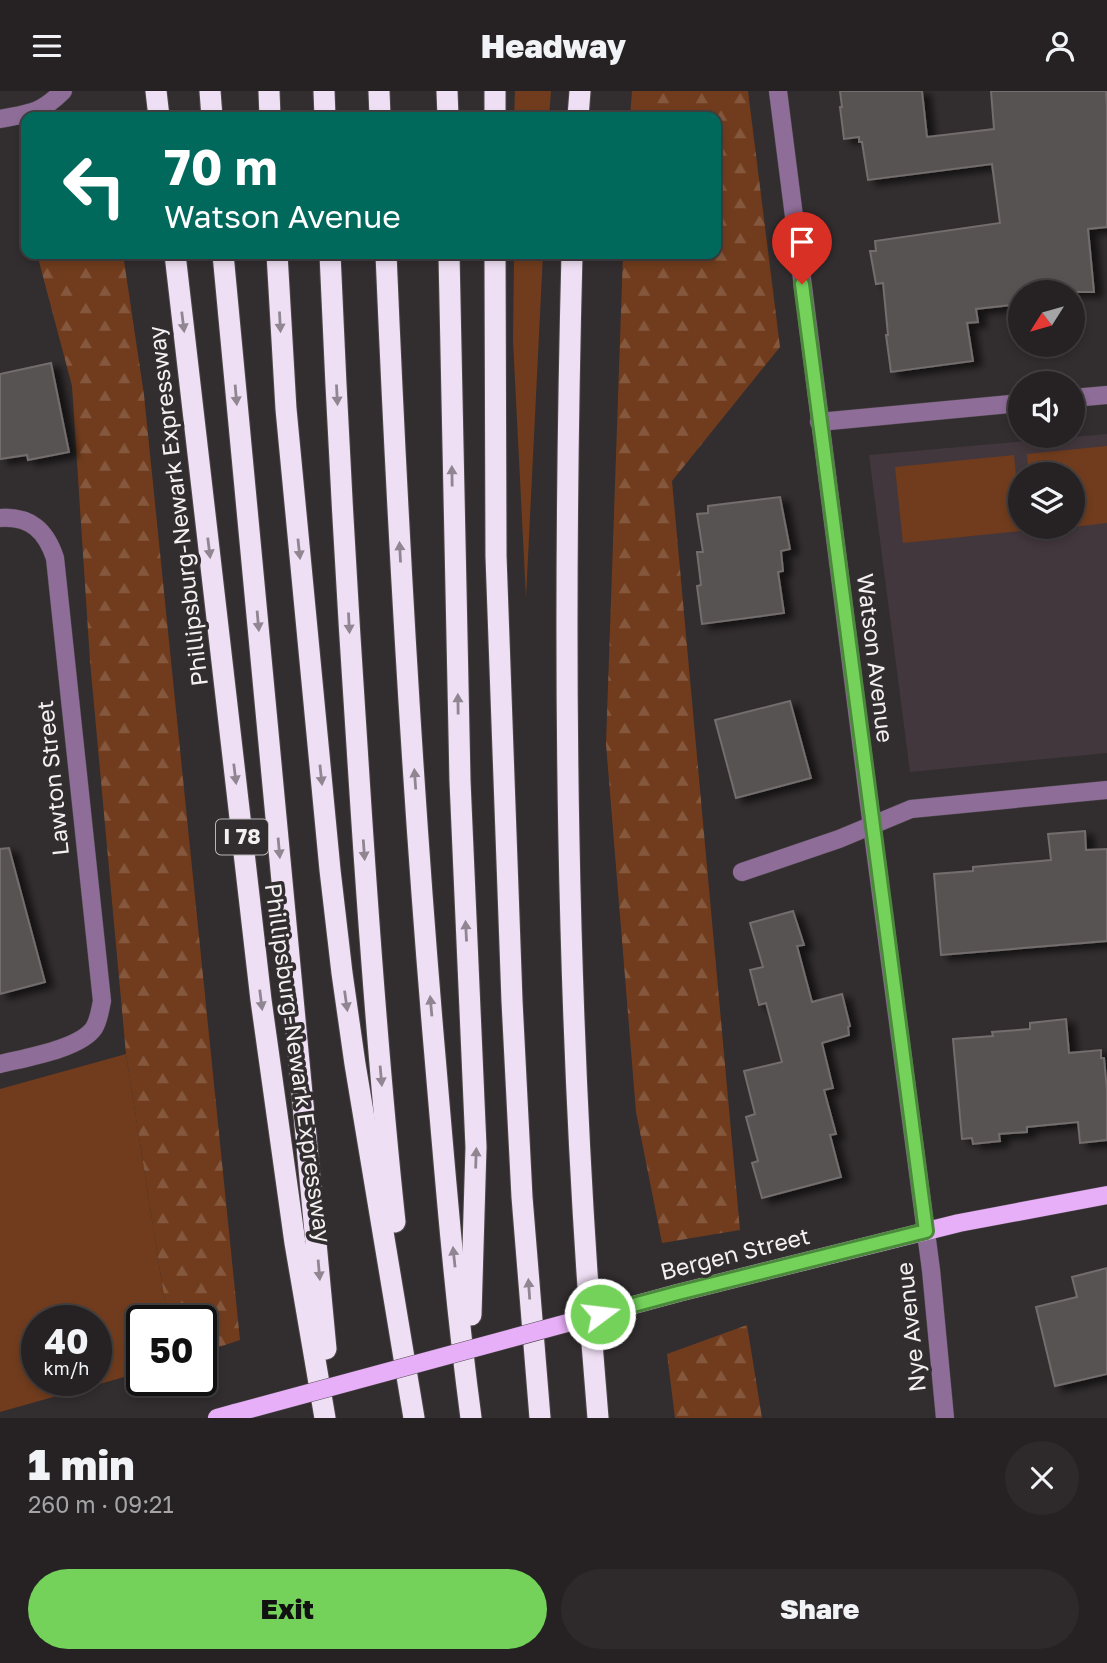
<!DOCTYPE html>
<html lang="en">
<head>
<meta charset="utf-8">
<style>
	body { margin:0; font-family:"Golos Text",sans-serif; background:#2e2a2b; color:#f1f3f6; height:100vh; display:flex; flex-direction:column; font-size:26px; white-space:nowrap }
	* { box-sizing:border-box; margin:0 }
	p { font-size:23px; color:#a4a4a6 }
	.icon { flex:none; width:38px; height:38px; fill:none; stroke:currentColor; stroke-width:2; stroke-linecap:round; stroke-linejoin:round }
	.map { position:relative; height:1327px; overflow:hidden }
	.drawer { display:flex; flex-direction:column; background:#262223; flex:1 }
	.drawer>* { flex:none }
	.top-card { position:absolute; left:21px; top:21px; width:700px; height:147px; border-radius:14px; box-shadow:0 4px 10px #0003,0 0 0 2px #423f41; background:#00695c; color:#fff; overflow:hidden }
	.needle { width:46px; rotate:233deg }
	.fabs { position:absolute; left:1008px; top:189px; display:grid; gap:14px }
	.fabs a { display:grid; place-items:center; width:77px; height:77px; border-radius:50%; background:#262223; box-shadow:0 4px 10px #0003,0 0 0 2px #423f41; font-size:35px }
	.speed { position:absolute; left:21px; top:1214px; display:flex; gap:14px; font-size:35px; font-weight:700; text-align:center }
	.speed>* { display:grid; place-content:center; width:91px; height:91px; border-radius:50%; background:#262223; box-shadow:0 4px 10px #0003,0 0 0 2px #423f41; line-height:1 }
	.speed small { font-size:18px; font-weight:400 }
	.speed .limit { border:4px solid #111; border-radius:10px; background:#fff; color:#111 }
	.pin { position:absolute; display:grid; place-items:center; width:60px; height:60px; color:#fff; margin:-72px -30px; border-radius:50% 50% 50% 0; rotate:-45deg; box-shadow:0 0 7px #0007 }
	.pin .icon { rotate:45deg }
	.me { position:absolute; width:77px; margin:-38px; rotate:75deg; stroke-linejoin:round; filter:drop-shadow(0 0 5px #0008) }
	.turn { display:flex; align-items:center; gap:24px; height:147px; padding:0 28px; font-size:32px }
	.turn .icon { width:91px; height:91px; stroke-width:2.5 }
	.turn b { display:block; font-size:49px; line-height:60px }
	.round { display:grid; place-items:center; flex:none; width:74px; height:74px; border-radius:37px; background:#2e2a2b }
	.headline { display:flex; align-items:center; justify-content:space-between; height:119px; padding:0 28px }
	h1 { font-size:42px; font-weight:800; line-height:52px }
	.action { display:flex; gap:14px; margin-top:auto; padding:14px 28px }
	.action a { flex:1; height:80px; border-radius:42px; background:#74d25b; color:#111; font-size:28px; font-weight:800; line-height:80px; text-align:center }
	.action a+a { background:#2e2a2b; color:#f1f3f6 }
	header { display:flex; justify-content:space-between; align-items:center; height:91px; padding:0 28px; background:#262223; font-size:32px; font-weight:800 }
	.map>svg:first-child { display:block }
	.built { fill:#42373c; fill-rule:evenodd }
	.green { fill:#703c1d; fill-rule:evenodd }
	.forest { fill:url(#forest-firs) }
	.building { fill:#585353; stroke:#736d6d; stroke-width:2; filter:url(#shadow) }
	.lines { fill:none; stroke-linecap:round; stroke-linejoin:round }
	.minor-casing { stroke:#4d484a; stroke-width:19 }
	.major-casing { stroke:#4d484a; stroke-width:19 }
	.highway-casing { stroke:#4d484a; stroke-width:23 }
	.minor { stroke:#8e6d98; stroke-width:18 }
	.major { stroke:#e7aff7; stroke-width:18 }
	.highway { stroke:#efdff4; stroke-width:21 }
	.major-bridge-casing { stroke:#4d484a; stroke-width:19; stroke-linecap:butt }
	.major-bridge { stroke:#e7aff7; stroke-width:18 }
	.oneway { fill:#908692 }
	.route-casing { stroke:#4b883b; stroke-width:18 }
	.route { stroke:#74d25b; stroke-width:12 }
	.labels { text-anchor:middle; stroke-width:7; stroke-linejoin:round; paint-order:stroke }
	.shield { fill:#322d2f; stroke:#b9b6b7; stroke-width:2 }
	.shield-label { font-size:21px; font-weight:bold; fill:#f3f0f1 }
	.street-label { font-size:23px; fill:#f3f0f1; stroke:#322d2f }
</style>
</head>
<body>
<header><svg class="icon" aria-label="menu" viewBox="0 0 24 24"><path d="M4 6h16M4 12h16M4 18h16"/></svg>Headway<svg class="icon" aria-label="person" viewBox="0 0 24 24"><circle cx="12" cy="8" r="4"/><path d="M4 21q1-7 8-7t8 7"/></svg></header>
<div class="map">
<svg width="1107" height="1327" viewBox="0 0 1107 1327">
	<defs>
		<pattern id="forest-firs" width="22" height="20" patternUnits="userSpaceOnUse" patternTransform="scale(1.75)"><rect width="22" height="20" fill="#703c1d"/><path d="M5 1l3.5 6h-7zM16 11l3.5 6h-7z" fill="#85583e"/></pattern>
		<filter id="shadow"><feDropShadow dx="8" dy="4.5" stdDeviation="3.5" flood-color="#0009"/></filter>
	</defs>
	<rect width="100%" height="100%" fill="#322d2f"/>
	<!-- built -->
	<path class="built" d="M 1107,343 L 1107,662 L 910,681 L 869,364 ZM 1020,383 L 1073,383 L 1073,436 L 1020,436 Z"/>
	<!-- green -->
	<g class="green">
		<polygon points="515,0 551,0 549,26 514,26"/>
		<polygon points="514,163 543,163 526,507 513,250"/>
		<polygon points="1107,355 1107,432 1073,436 1073,383 1029,383 1027,363"/>
		<polygon points="1014,364 1021,440 903,452 895,376"/>
		<path d="M 126,963 L 168,1230 L 142,1230 L 142,1281 L 0,1321 L 0,998 ZM 37,1230 L 96,1230 L 96,1290 L 37,1290 Z"/>
	</g>
	<!-- forest -->
	<g class="forest">
		<polygon points="632,0 748,0 780,256 672,390 740,1139 662,1152 636,1021 606,653 623,163 716,163 716,26 630,26"/>
		<polygon points="37,163 123,163 144,304 240,1249 201,1262 201,1230 168,1230 126,963 90,570 72,295"/>
		<polygon points="747,1234 762,1327 675,1327 667,1263"/>
	</g>
	<!-- building -->
	<g class="building">
		<polygon points="840,0 922,0 927,46 994,38 991,0 1106,0 1107,16 1107,136 1088,138 1094,201 1020,201 1020,213 976,218 978,231 967,232 973,270 891,281 886,244 888,244 883,192 876,193 870,160 876,160 875,150 1000,132 992,73 868,89 862,51 859,51 859,46 844,48 840,16 842,16"/>
		<polygon points="51,272 69,361 28,369 27,364 0,368 0,283"/>
		<polygon points="780,406 790,458 781,460 783,480 778,481 784,522 702,533 697,495 701,494 697,461 703,461 697,423 708,422 708,415"/>
		<polygon points="790,610 811,687 736,707 715,629"/>
		<polygon points="1085,740 1086,759 1107,758 1107,850 941,864 934,783 973,780 973,776 1051,769 1048,743"/>
		<polygon points="9,757 45,891 0,903 0,758"/>
		<polygon points="793,820 804,854 797,855 812,911 842,903 850,935 848,936 849,944 822,952 833,997 824,999 836,1043 830,1044 841,1086 762,1107 752,1072 758,1070 746,1026 755,1023 744,980 782,971 766,912 759,914 750,879 763,876 750,832"/>
		<polygon points="1066,928 1069,962 1101,959 1101,967 1104,967 1107,999 1107,1049 1080,1052 1078,1031 1027,1036 1027,1041 999,1043 1000,1050 973,1053 972,1047 962,1048 953,948 993,945 992,941 1030,938 1030,932"/>
		<polygon points="1107,1177 1107,1283 1055,1295 1036,1216 1077,1206 1072,1186"/>
	</g>
	<g class="lines">
		<!-- minor casing -->
		<g class="minor-casing">
			<g id="minor">
				<polyline points="778,0 868,705 931,1179 945,1327"/>
				<path d="M 0,28 C 30,22 40,23 63,0"/>
				<polyline points="1073,307 1107,304"/>
				<polyline points="819,331 1020,312"/>
				<path d="M 0,427 C 31,425 46,440 55,467 L 102,910 C 100,919 99,929 94,937 C 80,958 24,967 0,973"/>
				<polyline points="742,781 839,748 911,718 1107,699"/>
			</g>
		</g>
		<!-- major casing -->
		<g class="major-casing">
			<g id="major">
				<polyline points="678,1202 959,1132 1107,1104"/>
				<polyline points="217,1327 235,1322"/>
			</g>
		</g>
		<!-- highway casing -->
		<g class="highway-casing">
			<g id="highway">
				<polyline points="156,0 159,26"/>
				<polyline points="210,0 212,26"/>
				<polyline points="269,0 270,26"/>
				<polyline points="324,0 325,26"/>
				<polyline points="379,0 380,26"/>
				<polyline points="447,0 448,26"/>
				<polyline points="495,26 495,0"/>
				<polyline points="578,26 580,0"/>
				<polyline points="175,163 261,909 295,1152 325,1327"/>
				<polyline points="223,163 326,1258"/>
				<polyline points="277,163 286,318 330,779 342,882 355,973 414,1327"/>
				<path d="M 330,163 C 337,327 346,491 357,655 C 367,814 378,973 395,1131"/>
				<path d="M 386,163 C 397,423 411,682 433,942 C 444,1070 454,1199 471,1327"/>
				<polyline points="449,163 460,690 476,1056 471,1224"/>
				<polyline points="495,163 496,465 512,910 522,1106 540,1327"/>
				<path d="M 572,163 C 562,551 565,940 598,1327"/>
			</g>
		</g>
		<!-- minor -->
		<use href="#minor" class="minor"/>
		<!-- major -->
		<use href="#major" class="major"/>
		<!-- highway -->
		<use href="#highway" class="highway"/>
		<!-- major-bridge casing -->
		<g class="major-bridge-casing">
			<polyline id="major-bridge" points="235,1322 678,1202"/>
		</g>
		<!-- major-bridge -->
		<use href="#major-bridge" class="major-bridge"/>
	</g>
	<!-- one-way arrows -->
	<defs><path id="oneway-solid" d="M-6-.8H1V-3.2L6.5 0L1 3.2V.8H-6Z" transform="scale(1.75)"/></defs>
	<g class="oneway">
		<use href="#oneway-solid" transform="translate(183 231) rotate(83)"/>
		<use href="#oneway-solid" transform="translate(280 231) rotate(87)"/>
		<use href="#oneway-solid" transform="translate(236 304) rotate(85)"/>
		<use href="#oneway-solid" transform="translate(337 304) rotate(87)"/>
		<use href="#oneway-solid" transform="translate(452 385) rotate(-91)"/>
		<use href="#oneway-solid" transform="translate(209 457) rotate(83)"/>
		<use href="#oneway-solid" transform="translate(299 458) rotate(84)"/>
		<use href="#oneway-solid" transform="translate(400 461) rotate(-93)"/>
		<use href="#oneway-solid" transform="translate(258 530) rotate(85)"/>
		<use href="#oneway-solid" transform="translate(349 532) rotate(87)"/>
		<use href="#oneway-solid" transform="translate(458 613) rotate(-91)"/>
		<use href="#oneway-solid" transform="translate(235 683) rotate(83)"/>
		<use href="#oneway-solid" transform="translate(321 684) rotate(84)"/>
		<use href="#oneway-solid" transform="translate(415 688) rotate(-94)"/>
		<use href="#oneway-solid" transform="translate(279 757) rotate(85)"/>
		<use href="#oneway-solid" transform="translate(364 759) rotate(86)"/>
		<use href="#oneway-solid" transform="translate(466 840) rotate(-93)"/>
		<use href="#oneway-solid" transform="translate(261 909) rotate(83)"/>
		<use href="#oneway-solid" transform="translate(346 910) rotate(82)"/>
		<use href="#oneway-solid" transform="translate(431 915) rotate(-95)"/>
		<use href="#oneway-solid" transform="translate(381 985) rotate(85)"/>
		<use href="#oneway-solid" transform="translate(476 1067) rotate(-88)"/>
		<use href="#oneway-solid" transform="translate(454 1166) rotate(-96)"/>
		<use href="#oneway-solid" transform="translate(319 1179) rotate(85)"/>
		<use href="#oneway-solid" transform="translate(529 1198) rotate(-94)"/>
	</g>
	<g class="lines">
		<!-- route casing -->
		<g class="route-casing">
			<polyline id="route" points="600,1223 678,1202 926,1140 802,193"/>
		</g>
		<!-- route -->
		<use href="#route" class="route"/>
	</g>
	<g class="labels">
		<!-- shield labels -->
		<rect class="shield" x="216" y="728.5" width="52" height="35" rx="5"/>
		<g class="shield-label">
			<text x="242" y="753">I 78</text>
		</g>
		<!-- street labels -->
		<g class="street-label">
			<text transform="translate(178 415) rotate(-97)" y="8">Phillipsburg-Newark Expressway</text>
			<text transform="translate(875 567) rotate(83)" y="8">Watson Avenue</text>
			<text transform="translate(53 687) rotate(-96)" y="8">Lawton Street</text>
			<text transform="translate(298 972) rotate(82)" y="8">Phillipsburg-Newark Expressway</text>
			<text transform="translate(735 1163) rotate(-14)" y="8">Bergen Street</text>
			<text transform="translate(911 1236) rotate(-96)" y="8">Nye Avenue</text>
		</g>
	</g>
</svg>
<div class="fabs">
<a><svg class="needle" viewBox="-14 -14 28 28"><path d="M0-13l5 13h-10z" fill="#e53935"/><path d="M0 13l5-13h-10z" fill="#a4a4a6"/></svg></a>
<a><svg class="icon" aria-label="sound" viewBox="0 0 24 24"><path d="M4 9h4l5-4v14l-5-4H4zM17 9q2 3 0 6"/></svg></a>
<a><svg class="icon" aria-label="layers" viewBox="0 0 24 24"><path d="M12 4l9 5-9 5-9-5zM3 14l9 5 9-5"/></svg></a>
</div>
<div class="speed"><div>40<small>km/h</small></div><div class="limit">50</div></div>
<div class="pin" style="left:802px;top:193px;background:#d93025"><svg class="icon" aria-label="arrive" viewBox="0 0 24 24"><path d="M6 21V4h12l-3 4 3 4H6"/></svg></div>
<svg class="me" style="left:600px;top:1223px" viewBox="-20 -20 40 40"><circle r="17" fill="#74d25b" stroke="#fff" stroke-width="3"/><path d="M0-11L8 9 0 5-8 9z" fill="#fff"/></svg>
<div class="top-card">
<div class="turn"><svg class="icon" aria-label="left" viewBox="0 0 24 24"><path d="M17 20v-9H6M10 6l-5 5 5 5"/></svg><div><b>70 m</b>Watson Avenue</div></div>
</div>
</div>
<section class="drawer">
<div class="headline"><div><h1>1 min</h1><p>260 m · 09:21</p></div><a class="round"><svg class="icon" aria-label="close" viewBox="0 0 24 24"><path d="M6 6l12 12M18 6L6 18"/></svg></a></div>
<div class="action"><a>Exit</a><a>Share</a></div>
</section>
</body>
</html>
